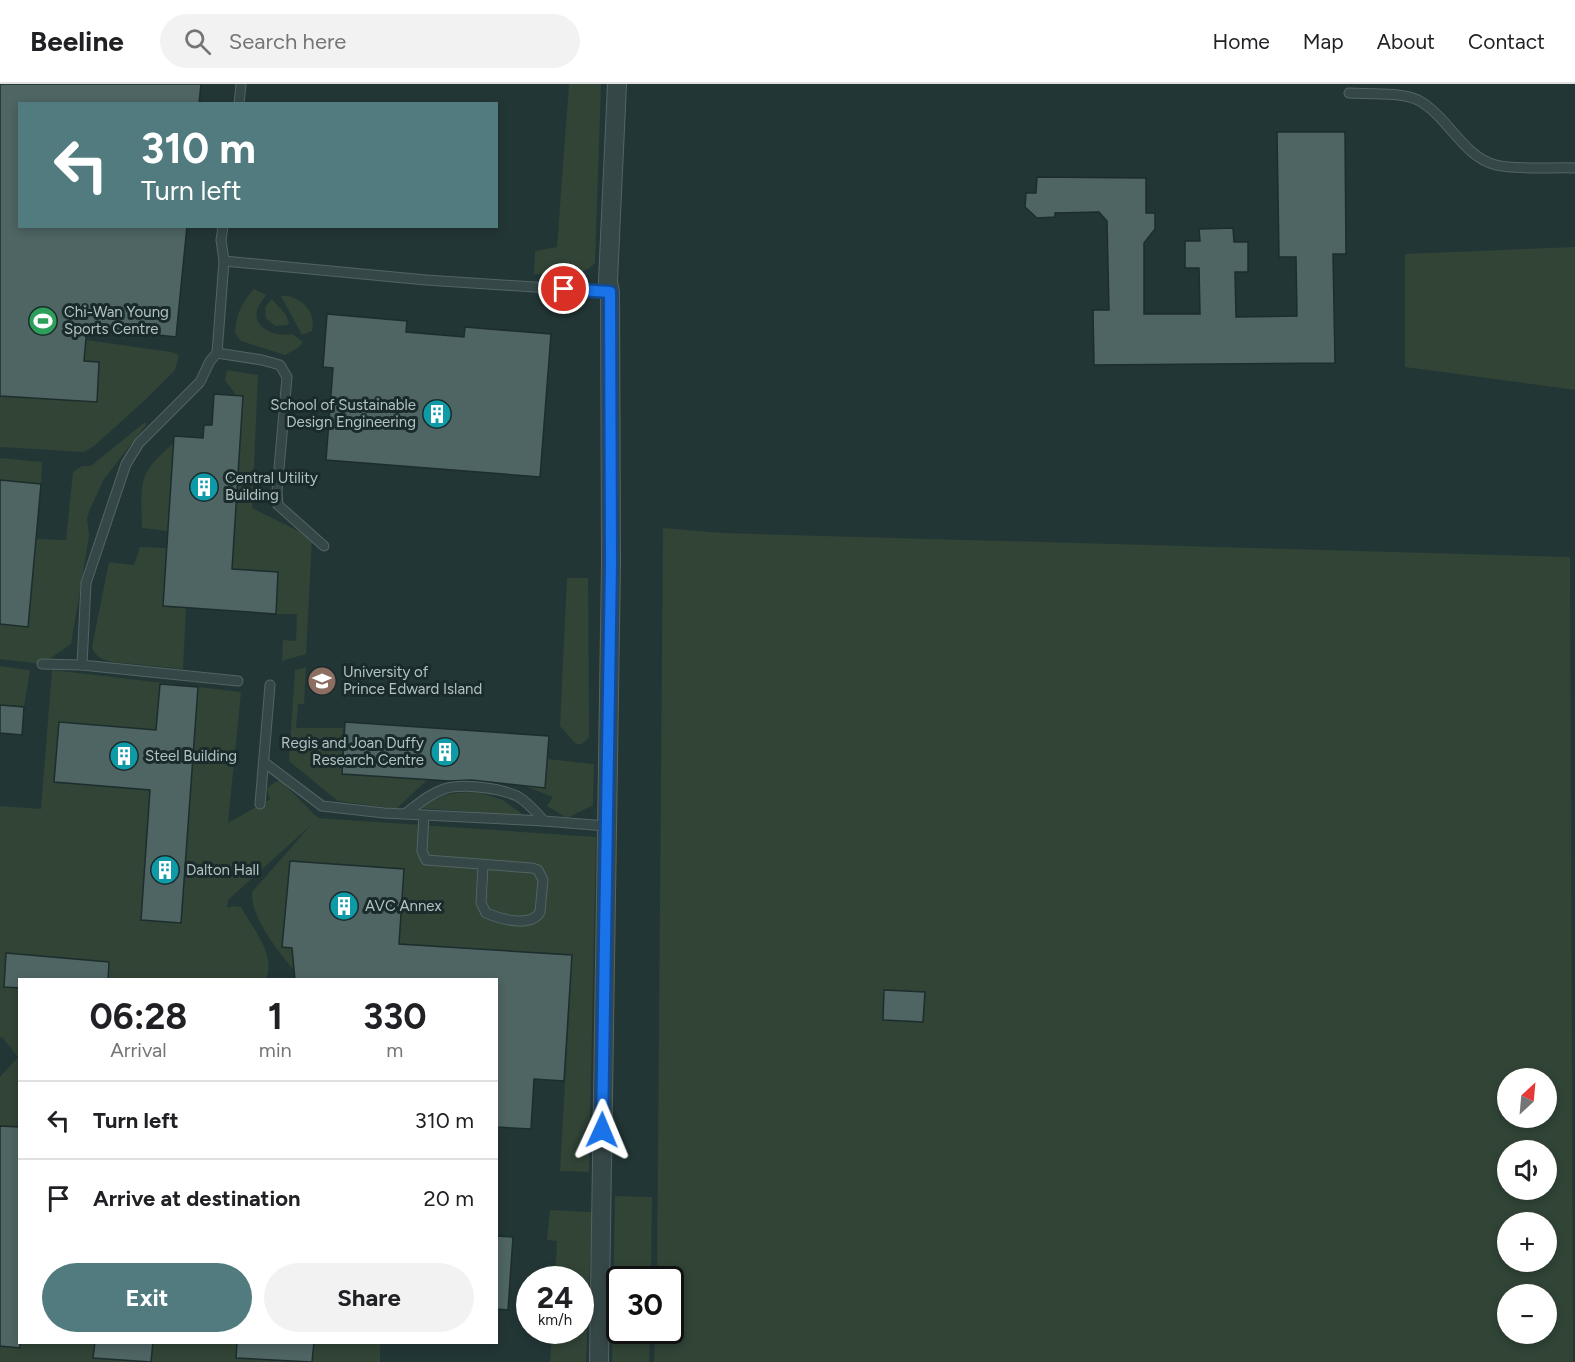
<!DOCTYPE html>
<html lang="en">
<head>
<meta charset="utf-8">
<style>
	body { margin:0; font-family:Figtree,sans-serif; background:#f2f2f2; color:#202124; height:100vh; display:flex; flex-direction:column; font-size:22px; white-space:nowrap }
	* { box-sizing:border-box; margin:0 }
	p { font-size:20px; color:#757577 }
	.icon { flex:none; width:33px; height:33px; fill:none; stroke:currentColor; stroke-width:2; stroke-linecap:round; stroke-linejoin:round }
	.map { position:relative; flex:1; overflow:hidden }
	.details { position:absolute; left:18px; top:894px; width:480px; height:366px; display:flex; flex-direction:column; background:#fff; border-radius:0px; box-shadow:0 3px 9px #0003 }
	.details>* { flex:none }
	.banner { position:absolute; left:18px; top:18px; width:480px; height:126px; border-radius:0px; box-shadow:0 3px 9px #0003; background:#517b7e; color:#fff; overflow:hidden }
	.needle { width:39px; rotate:26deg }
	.buttons { position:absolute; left:1497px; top:984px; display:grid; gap:12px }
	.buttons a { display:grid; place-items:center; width:60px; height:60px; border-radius:50%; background:#fff; box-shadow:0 3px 9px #0003; font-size:30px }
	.speed { position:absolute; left:516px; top:1182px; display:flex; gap:12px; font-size:30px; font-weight:700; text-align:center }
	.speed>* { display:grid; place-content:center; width:78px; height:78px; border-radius:50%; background:#fff; box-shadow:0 3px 9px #0003; line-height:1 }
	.speed small { font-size:15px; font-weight:400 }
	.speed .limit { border:3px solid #111; border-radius:9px; background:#fff; color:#111 }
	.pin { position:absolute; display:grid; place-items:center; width:51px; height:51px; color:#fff; margin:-26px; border:3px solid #fff; border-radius:50%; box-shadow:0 2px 6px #0007 }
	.me { position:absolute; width:66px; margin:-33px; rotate:1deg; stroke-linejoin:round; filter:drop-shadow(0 0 4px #0008) }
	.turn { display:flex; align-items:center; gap:21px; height:126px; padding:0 24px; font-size:27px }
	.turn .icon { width:78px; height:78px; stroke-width:2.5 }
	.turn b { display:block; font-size:42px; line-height:51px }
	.eta { display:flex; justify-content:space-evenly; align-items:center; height:102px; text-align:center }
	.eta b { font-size:36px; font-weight:700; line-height:42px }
	.button { display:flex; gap:12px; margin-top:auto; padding:12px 24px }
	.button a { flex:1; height:69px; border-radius:36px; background:#517b7e; color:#fff; font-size:24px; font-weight:700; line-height:69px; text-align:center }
	.button a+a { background:#f2f2f2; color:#202124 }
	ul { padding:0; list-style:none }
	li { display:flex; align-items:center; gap:18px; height:78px; padding:0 24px; border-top:2px solid #e0e0e0 }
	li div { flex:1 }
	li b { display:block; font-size:22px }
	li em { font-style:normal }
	header { display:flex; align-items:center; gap:36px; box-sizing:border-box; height:84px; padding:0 30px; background:#fff; border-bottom:2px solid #e0e0e0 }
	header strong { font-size:28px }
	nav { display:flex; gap:33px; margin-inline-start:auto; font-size:21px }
	.search { width:420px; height:54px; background:#f2f2f2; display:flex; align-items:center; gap:15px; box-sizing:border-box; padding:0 21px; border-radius:33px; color:#757577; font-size:22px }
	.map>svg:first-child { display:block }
	.green { fill:#314436; fill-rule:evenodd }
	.building { fill:#4e6564; stroke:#1d2d2d; stroke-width:1.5 }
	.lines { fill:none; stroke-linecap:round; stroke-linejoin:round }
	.lane-casing { stroke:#546464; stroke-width:11 }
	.street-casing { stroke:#546464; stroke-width:20 }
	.lane { stroke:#364747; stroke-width:9 }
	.street { stroke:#364747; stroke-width:18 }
	.route-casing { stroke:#114b97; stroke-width:15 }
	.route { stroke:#1a73e8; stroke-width:10 }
	.labels { text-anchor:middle; stroke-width:6; stroke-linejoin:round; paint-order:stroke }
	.poi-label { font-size:15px; fill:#b1c3c3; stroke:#1b2b2b; text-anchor:start }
</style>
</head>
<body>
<header>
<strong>Beeline</strong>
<div class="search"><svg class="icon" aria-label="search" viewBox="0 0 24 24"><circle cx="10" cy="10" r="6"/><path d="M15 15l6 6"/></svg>Search here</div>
<nav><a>Home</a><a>Map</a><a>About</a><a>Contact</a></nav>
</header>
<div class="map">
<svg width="1575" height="1278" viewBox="0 0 1575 1278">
	<rect width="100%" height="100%" fill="#233636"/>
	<!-- green -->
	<g class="green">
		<path d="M 569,0 L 601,0 L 595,179 C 581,195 553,190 534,190 L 535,167 L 557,163 Z"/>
		<polygon points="1575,163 1575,306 1405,283 1405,170"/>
		<path d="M 254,205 L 266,211 C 264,215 260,219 258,223 C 250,244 276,254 292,250 L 303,258 L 298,264 L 285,271 L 241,257 L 235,249 C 236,231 241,219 254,205 Z"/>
		<path d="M 287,212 C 304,215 316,229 312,247 L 302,251 L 281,212 Z"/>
		<polygon points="272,215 286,231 289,239 287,241 275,242 266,234 265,223"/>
		<polygon points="86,256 171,268 179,271 175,286 145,316 94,362 84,368 0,363 0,312 97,318 99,278 84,277"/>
		<polygon points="227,286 258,291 252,424 312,454 306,570 282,577 283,556 296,557 297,530 276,530 278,488 232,485 243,312 236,311 225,296"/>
		<polygon points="145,338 146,341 104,395 90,425 87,434 89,452 71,560 42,580 0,575 0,540 27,543 36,455 66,456 73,388 82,382 91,382"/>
		<path d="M 174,359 L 168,447 L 142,444 C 141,398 137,390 174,359 Z"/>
		<polygon points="0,374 42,378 41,400 0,396"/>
		<path d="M 663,444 L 722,449 L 1570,473 L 1573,1278 L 654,1278 L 655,1247 L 670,1246 L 670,1196 L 657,1195 ZM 1508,994 L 1546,994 L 1546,1034 L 1508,1034 ZM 1508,1066 L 1546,1066 L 1546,1106 L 1508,1106 ZM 1508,1138 L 1546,1138 L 1546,1178 L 1508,1178 ZM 1508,1210 L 1546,1210 L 1546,1250 L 1508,1250 Z"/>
		<path d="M 140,463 L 167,464 L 163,522 L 186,524 L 183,585 L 113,578 C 103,576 95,573 92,563 L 109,478 L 134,481 Z"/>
		<polygon points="567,494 588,494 589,653 582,660 576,660 560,642"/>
		<polygon points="0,582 30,586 24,623 0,621"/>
		<polygon points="306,583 304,620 298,620 296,644 343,644 342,690 427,696 396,725 338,717 289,677 295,586"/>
		<path d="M 52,586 L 241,608 L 228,739 L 270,715 L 267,705 L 272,700 L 280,696 L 318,734 L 596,753 L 589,1088 L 560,1087 L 572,871 L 399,860 L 404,785 L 290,777 L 282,863 L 296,864 L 294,886 C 279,869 250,832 252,808 L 311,741 L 228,816 L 227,824 L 233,822 L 241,823 C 253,844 276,871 266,895 L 20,896 L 20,1258 L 237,1259 L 236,1274 L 293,1278 L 0,1278 L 0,993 L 18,973 L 2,953 L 0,954 L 0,722 L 41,725 Z"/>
		<polygon points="547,675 594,680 593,721 567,734 547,722 553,713 525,702 545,703"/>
		<path d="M 477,708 L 503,716 L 525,732 L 421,724 C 443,709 451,709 477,708 Z"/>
		<polygon points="615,1112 652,1113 651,1195 620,1196 620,1246 650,1247 649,1278 612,1278"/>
		<polygon points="550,1126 592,1128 586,1278 550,1278 552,1247 580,1246 580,1196 555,1195 557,1157 547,1156"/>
		<polygon points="314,1259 380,1259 380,1278 312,1278"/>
	</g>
	<!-- building -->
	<g class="building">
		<polygon points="0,0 201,0 199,20 20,20 20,142 187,142 176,253 87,243 84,277 99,278 97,318 0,312"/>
		<polygon points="1277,48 1345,48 1346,170 1333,170 1335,279 1094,281 1093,226 1109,226 1107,137 1099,128 1055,129 1055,133 1037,134 1025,123 1026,109 1036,109 1037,93 1146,94 1146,129 1155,129 1155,145 1144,159 1144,230 1200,230 1199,184 1185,184 1185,157 1200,157 1199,145 1233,144 1234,158 1248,158 1248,188 1235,188 1236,233 1297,232 1296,173 1279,173"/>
		<polygon points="327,230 407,237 406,248 464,253 465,243 551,250 540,393 326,376 333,284 323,283"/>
		<polygon points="214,310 243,312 232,485 278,488 276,530 163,522 174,352 203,354 204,341 212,341"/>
		<polygon points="0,396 41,400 28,543 0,540"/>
		<polygon points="160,600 198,603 181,839 141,836 150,706 54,698 59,638 156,646"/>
		<polygon points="0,621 24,623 22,651 0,649"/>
		<polygon points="345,638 549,652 545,704 471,696 449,697 342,690"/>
		<polygon points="290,777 404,785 399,860 572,871 564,997 534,995 531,1045 496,1043 496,896 295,896 292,864 282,863"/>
		<polygon points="6,869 109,878 108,896 20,896 20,904 4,903"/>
		<polygon points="884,906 925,908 923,938 883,936"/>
		<polygon points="0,1042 20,1043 20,1264 0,1262"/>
		<polygon points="496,1152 513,1153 508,1226 496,1225"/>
		<polygon points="95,1258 153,1258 151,1278 93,1274"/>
		<polygon points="237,1258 314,1258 312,1278 236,1274"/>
	</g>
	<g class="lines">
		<!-- lane casing -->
		<g class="lane-casing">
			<g id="lane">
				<path d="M 1349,9 C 1368,10 1401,8 1418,16 C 1448,32 1463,73 1496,81 C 1515,86 1554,83 1575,84"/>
				<polyline points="239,20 241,0"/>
				<polyline points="223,142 221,156 224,177 217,269 210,277 200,298 139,359 126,380 86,499 82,581 238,597"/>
				<polyline points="224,177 426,196 610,208"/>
				<polyline points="217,269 262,276 280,281 287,293 277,408 278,421 324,462"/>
				<polyline points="42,580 82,581"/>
				<polyline points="265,679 322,722 384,729 544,737 606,742"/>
				<polyline points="260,720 270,601"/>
				<path d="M 405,730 C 417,721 429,710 444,705 C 462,699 499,704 517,712 C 528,718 536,728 544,737"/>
				<path d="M 424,731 L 422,767 L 426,776 L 532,784 L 538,786 L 543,796 L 540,828 C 531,844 500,835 486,829 L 481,819 L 483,781"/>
			</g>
		</g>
		<!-- street casing -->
		<g class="street-casing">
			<polyline id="street" points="599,1278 611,479 610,208 608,197 617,0"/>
		</g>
		<!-- lane -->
		<use href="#lane" class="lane"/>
		<!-- street -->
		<use href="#street" class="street"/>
	</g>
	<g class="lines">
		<!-- route casing -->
		<g class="route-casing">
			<polyline id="route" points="564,205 610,208 611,479 602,1046"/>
		</g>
		<!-- route -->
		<use href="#route" class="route"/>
	</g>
	<!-- icons -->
	<defs>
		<g id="stadium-disc" transform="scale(1.5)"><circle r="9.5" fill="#2e9e5b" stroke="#1b2b2b"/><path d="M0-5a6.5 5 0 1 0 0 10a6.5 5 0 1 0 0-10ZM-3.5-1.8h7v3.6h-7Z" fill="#fff"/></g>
		<g id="building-disc" transform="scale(1.5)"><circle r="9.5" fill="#0f9aa8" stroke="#1b2b2b"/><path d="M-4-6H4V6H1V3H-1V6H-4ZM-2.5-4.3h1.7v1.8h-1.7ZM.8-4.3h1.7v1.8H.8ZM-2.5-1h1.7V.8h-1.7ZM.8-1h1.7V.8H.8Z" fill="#fff"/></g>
		<g id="university-disc" transform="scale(1.5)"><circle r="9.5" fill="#8d6e63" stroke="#1b2b2b"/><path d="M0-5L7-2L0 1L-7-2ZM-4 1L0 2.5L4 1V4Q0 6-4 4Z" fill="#fff"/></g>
	</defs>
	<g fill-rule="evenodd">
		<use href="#stadium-disc" x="43" y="237"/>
		<use href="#building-disc" x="437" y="330"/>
		<use href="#building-disc" x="204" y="403"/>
		<use href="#university-disc" x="322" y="597"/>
		<use href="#building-disc" x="445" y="668"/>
		<use href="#building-disc" x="124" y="672"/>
		<use href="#building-disc" x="165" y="786"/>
		<use href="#building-disc" x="344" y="822"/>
	</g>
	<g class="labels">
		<!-- poi labels -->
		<g class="poi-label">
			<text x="64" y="233">Chi-Wan Young<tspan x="64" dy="17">Sports Centre</tspan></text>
			<text x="416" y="326" text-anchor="end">School of Sustainable<tspan x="416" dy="17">Design Engineering</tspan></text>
			<text x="225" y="399">Central Utility<tspan x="225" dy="17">Building</tspan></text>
			<text x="343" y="593">University of<tspan x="343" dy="17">Prince Edward Island</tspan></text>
			<text x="424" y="664" text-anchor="end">Regis and Joan Duffy<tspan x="424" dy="17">Research Centre</tspan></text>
			<text x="145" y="677">Steel Building</text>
			<text x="186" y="791">Dalton Hall</text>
			<text x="365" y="827">AVC Annex</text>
		</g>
	</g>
</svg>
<div class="buttons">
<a><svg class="needle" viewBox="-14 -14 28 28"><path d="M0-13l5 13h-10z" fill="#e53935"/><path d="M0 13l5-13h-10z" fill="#757577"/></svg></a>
<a><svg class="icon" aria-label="sound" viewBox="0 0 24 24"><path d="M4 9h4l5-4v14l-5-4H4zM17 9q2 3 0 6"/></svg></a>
<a>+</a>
<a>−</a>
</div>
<div class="speed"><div>24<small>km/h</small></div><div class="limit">30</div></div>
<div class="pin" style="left:564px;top:205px;background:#d93025"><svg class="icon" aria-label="arrive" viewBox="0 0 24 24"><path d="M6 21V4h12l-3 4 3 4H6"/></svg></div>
<svg class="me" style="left:602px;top:1046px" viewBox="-20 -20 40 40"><path d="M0-17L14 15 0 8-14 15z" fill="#1a73e8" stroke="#fff" stroke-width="4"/></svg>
<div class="banner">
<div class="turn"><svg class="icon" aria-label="left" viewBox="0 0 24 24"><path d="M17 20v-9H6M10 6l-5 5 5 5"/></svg><div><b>310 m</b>Turn left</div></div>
</div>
<section class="details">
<div class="eta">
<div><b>06:28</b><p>Arrival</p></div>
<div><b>1</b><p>min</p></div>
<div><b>330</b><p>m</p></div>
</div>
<ul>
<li><svg class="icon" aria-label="left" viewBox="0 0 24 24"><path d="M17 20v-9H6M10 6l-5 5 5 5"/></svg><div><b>Turn left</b></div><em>310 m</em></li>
<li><svg class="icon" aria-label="arrive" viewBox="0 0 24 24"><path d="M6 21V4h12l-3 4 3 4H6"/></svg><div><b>Arrive at destination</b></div><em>20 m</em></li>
</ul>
<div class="button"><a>Exit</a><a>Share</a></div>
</section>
</div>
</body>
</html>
